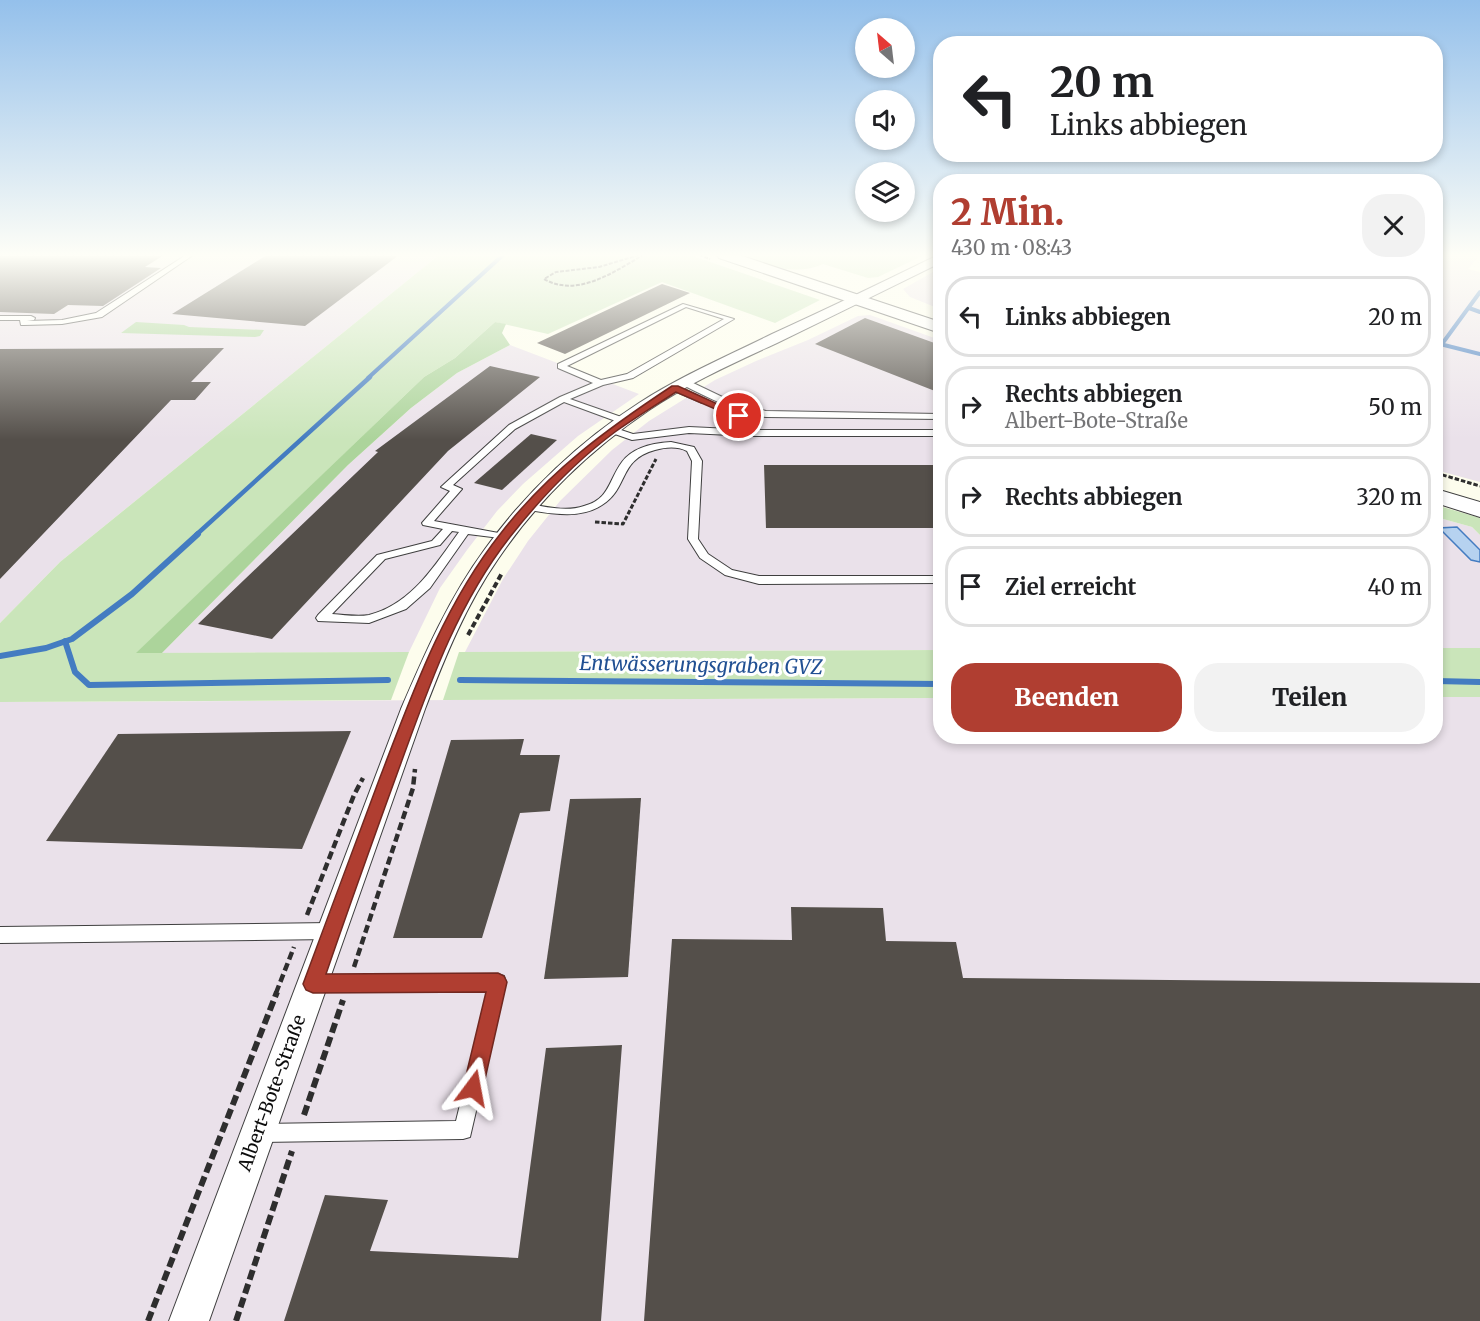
<!DOCTYPE html>
<html lang="de">
<head>
<meta charset="utf-8">
<style>
	body { margin:0; font-family:Merriweather,serif; background:#f2f2f2; color:#202124; height:100vh; display:flex; flex-direction:column; font-size:22px; white-space:nowrap }
	* { box-sizing:border-box; margin:0 }
	p { font-size:20px; color:#757577 }
	.icon { flex:none; width:33px; height:33px; fill:none; stroke:currentColor; stroke-width:2; stroke-linecap:round; stroke-linejoin:round }
	.map { position:relative; flex:1; overflow:hidden }
	.sheet { position:absolute; left:933px; top:174px; width:510px; height:570px; display:flex; flex-direction:column; background:#fff; border-radius:24px; box-shadow:0 3px 9px #0003 }
	.sheet>* { flex:none }
	.top-card { position:absolute; left:933px; top:36px; width:510px; height:126px; border-radius:24px; box-shadow:0 3px 9px #0003; background:#fff; color:#202124; overflow:hidden }
	.needle { width:39px; rotate:332deg }
	.tools { position:absolute; left:855px; top:18px; display:grid; gap:12px }
	.tools a { display:grid; place-items:center; width:60px; height:60px; border-radius:50%; background:#fff; box-shadow:0 3px 9px #0003; font-size:30px }
	.pin { position:absolute; display:grid; place-items:center; width:51px; height:51px; color:#fff; margin:-26px; border:3px solid #fff; border-radius:50%; box-shadow:0 2px 6px #0007 }
	.me { position:absolute; width:66px; margin:-33px; rotate:13deg; stroke-linejoin:round; filter:drop-shadow(0 0 4px #0008) }
	.turn { display:flex; align-items:center; gap:21px; height:126px; padding:0 18px; font-size:27px }
	.turn .icon { width:78px; height:78px; stroke-width:2.5 }
	.turn b { display:block; font-size:42px; line-height:51px }
	.round { display:grid; place-items:center; flex:none; width:63px; height:63px; border-radius:24px; background:#f2f2f2 }
	.overview { display:flex; align-items:center; justify-content:space-between; height:102px; padding:0 18px }
	h1 { font-size:36px; font-weight:800; line-height:45px; color:#b03e31 }
	.primary-button { display:flex; gap:12px; margin-top:auto; padding:12px 18px }
	.primary-button a { flex:1; height:69px; border-radius:24px; background:#b03e31; color:#fff; font-size:24px; font-weight:800; line-height:69px; text-align:center }
	.primary-button a+a { background:#f2f2f2; color:#202124 }
	ul { padding:0; list-style:none }
	li { display:flex; align-items:center; gap:18px; height:81px; margin:0 12px 9px; padding:0 6px; border:3px solid #e0e0e0; border-radius:24px }
	li div { flex:1 }
	li b { display:block; font-size:22px }
	li em { font-style:normal }
	.map>svg:first-child { display:block }
	.industrial { fill:#eae1ea }
	.green { fill:#cae5ba }
	.forest { fill:#acd49b }
	.water { fill:#b6d2f0; stroke:#447cc1; stroke-width:1.5 }
	.lines { fill:none; stroke-linecap:round; stroke-linejoin:round }
	.stream-far2 { stroke:#447cc1; stroke-width:4 }
	.stream-far1 { stroke:#447cc1; stroke-width:4.5 }
	.stream { stroke:#447cc1; stroke-width:6 }
	.building { fill:#544f4a }
	.service-casing { stroke:#3f3f3f; stroke-width:2 }
	.minor-casing { stroke:#3f3f3f; stroke-width:2 }
	.tertiary-casing { stroke:#3f3f3f; stroke-width:2 }
	.path-far4 { stroke:#2e2e2e; stroke-width:2; stroke-dasharray:4 1.5; stroke-linecap:butt }
	.path-far3 { stroke:#2e2e2e; stroke-width:3; stroke-dasharray:4.5 2; stroke-linecap:butt }
	.path-far2 { stroke:#2e2e2e; stroke-width:4; stroke-dasharray:6 3; stroke-linecap:butt }
	.path-far1 { stroke:#2e2e2e; stroke-width:4.5; stroke-dasharray:8 4; stroke-linecap:butt }
	.path { stroke:#2e2e2e; stroke-width:6; stroke-dasharray:10 4.5; stroke-linecap:butt }
	.service { fill:#fff; fill-rule:evenodd }
	.minor { fill:#fff; fill-rule:evenodd }
	.tertiary { fill:#fff; fill-rule:evenodd }
	.route { fill:#b03e31; stroke:#722820; stroke-width:1.5 }
	.labels { text-anchor:middle; stroke-width:6; stroke-linejoin:round; paint-order:stroke }
	.street-label { font-size:18px; fill:#0c0c0c; stroke:#fff }
	.water-label { font-size:20px; font-style:italic; fill:#215093; stroke:#fff }
</style>
</head>
<body>
<div class="map">
<svg width="1480" height="1321" viewBox="0 0 1480 1321">
	<rect width="100%" height="100%" fill="#fdfded"/>
	<!-- industrial -->
	<g class="industrial">
		<polygon points="0,255 439,255 60,562 0,623"/>
		<polygon points="1436,255 1480,255 1468,269 1480,272 1480,482 1436,470"/>
		<polygon points="940,268 940,309 910,297 903,289"/>
		<polygon points="870,315 940,340 940,650 465,652 503,579 528,541 560,501 612,450 649,421 715,380 756,361 808,340 858,316"/>
		<polygon points="510,345 639,394 578,436 523,484 497,511 467,550 440,588 409,652 162,653 348,465 411,408 457,373"/>
		<polygon points="1436,517 1472,527 1480,535 1480,648 1436,648"/>
		<polygon points="1436,697 1480,697 1480,1321 0,1321 0,702 940,698 940,736 1436,736"/>
	</g>
	<!-- green -->
	<g class="green">
		<polygon points="439,255 690,255 820,300 775,323 662,282 548,334 495,322 455,358 424,377 137,653 409,652 391,700 0,702 0,623 60,562"/>
		<path d="M 735,255 L 924,255 L 878,277 L 868,278 L 823,264 C 795,277 763,264 735,255 Z"/>
		<polygon points="1436,505 1480,518 1480,535 1472,527 1436,517"/>
		<rect x="1436" y="648" width="44" height="49"/>
		<polygon points="940,650 940,698 443,700 459,652"/>
	</g>
	<!-- forest -->
	<g class="forest">
		<polygon points="136,322 184,325 189,327 264,330 260,336 255,337 121,333"/>
		<polygon points="495,322 506,324 502,333 510,345 457,373 411,408 348,465 162,653 136,653 424,377 455,358"/>
	</g>
	<!-- water -->
	<polygon class="water" points="1457,527 1480,550 1480,562 1471,560 1439,528"/>
	<g class="lines">
		<!-- stream-far2 -->
		<g class="stream-far2">
			<polyline points="1469,308 1480,312"/>
			<polyline points="1436,343 1480,354"/>
			<polyline points="1442,344 1480,292"/>
			<polyline points="368,378 503,255"/>
		</g>
		<!-- stream-far1 -->
		<polyline class="stream-far1" points="196,535 370,377"/>
		<!-- stream -->
		<g class="stream">
			<polyline points="65,641 75,672 89,685 388,680"/>
			<polyline points="0,656 46,648 72,639 132,594 198,534"/>
			<polyline points="460,680 940,684"/>
			<polyline points="1436,681 1480,682"/>
		</g>
	</g>
	<!-- building -->
	<g class="building">
		<polygon points="0,255 164,255 145,267 161,268 103,306 68,305 54,314 0,312"/>
		<polygon points="267,255 399,255 305,326 172,314"/>
		<polygon points="662,284 690,293 565,354 537,343"/>
		<polygon points="865,318 940,345 940,393 815,344"/>
		<polygon points="224,348 191,382 211,382 195,400 171,400 0,579 0,349"/>
		<polygon points="490,366 540,377 448,451 272,639 198,624 378,452 375,451"/>
		<polygon points="531,434 557,440 502,490 474,483"/>
		<polygon points="764,465 940,465 940,528 766,528"/>
		<polygon points="351,731 302,849 46,841 118,734"/>
		<polygon points="524,739 520,755 560,755 550,811 520,813 482,938 393,938 451,740"/>
		<polygon points="641,798 628,977 544,979 570,799"/>
		<polygon points="791,907 883,908 886,941 956,942 963,978 1480,983 1480,1321 644,1321 672,939 792,940"/>
		<polygon points="622,1045 601,1321 284,1321 325,1195 388,1200 370,1251 518,1258 546,1048"/>
	</g>
	<g class="lines">
		<!-- service casing -->
		<g class="service-casing">
			<g id="service">
				<polygon points="186,255 193,255 102,317 62,324 24,325 21,325 20,320 0,320 0,316 31,316 35,318 34,320 27,321 62,320 96,313"/>
				<path d="M 683,304 L 734,319 L 633,378 L 603,385 L 570,399 L 627,419 L 627,423 L 621,423 L 564,402 L 515,429 L 453,485 L 462,489 L 434,521 L 504,534 L 508,535 L 509,537 L 508,539 L 468,534 L 430,588 L 406,609 L 369,623 L 318,621 L 316,618 L 318,615 L 377,555 L 432,541 L 443,529 L 423,525 L 422,523 L 450,491 L 441,487 L 509,425 L 560,397 L 593,383 L 558,368 L 558,364 ZM 686,307 L 724,319 L 627,374 L 601,380 L 567,366 ZM 452,531 L 459,532 C 435,565 412,604 369,615 C 358,617 344,615 332,614 L 385,559 L 440,545 Z"/>
				<path d="M 683,381 L 689,381 L 737,404 L 766,411 L 940,414 L 940,419 L 766,417 C 736,411 710,399 683,385 Z"/>
				<polygon points="672,386 678,386 709,401 702,403 672,390"/>
				<polygon points="612,427 633,434 689,427 752,430 940,430 940,436 752,436 689,433 632,440 609,432 608,430"/>
				<path d="M 671,442 L 694,447 L 702,461 L 698,539 L 708,554 L 732,570 L 759,576 L 940,576 L 940,583 L 759,584 L 725,575 L 700,558 L 688,539 L 692,461 L 687,451 C 677,446 666,447 655,450 C 618,460 629,488 602,505 C 581,519 553,514 529,510 L 524,507 L 529,504 C 547,507 567,512 584,506 C 610,499 608,481 622,462 C 633,447 654,443 671,442 Z"/>
				<polygon points="331,923 337,926 339,931 337,936 331,939 0,943 0,927"/>
				<polygon points="498,974 504,976 506,982 470,1137 463,1139 261,1142 254,1140 252,1133 254,1126 261,1124 456,1121 488,990 313,992 307,990 305,984 307,978 313,976"/>
			</g>
		</g>
		<!-- minor casing -->
		<g class="minor-casing">
			<path id="minor" d="M 936,256 L 940,256 L 940,263 C 886,290 832,316 777,343 C 734,363 689,383 649,410 C 591,449 537,501 498,559 C 466,605 445,657 425,709 L 209,1321 L 169,1321 L 401,709 C 425,653 449,598 485,549 C 526,492 580,441 639,403 C 681,376 727,356 772,334 C 827,309 881,283 936,256 Z"/>
		</g>
		<!-- tertiary casing -->
		<g class="tertiary-casing">
			<g id="tertiary">
				<polygon points="717,255 739,255 940,322 940,333 719,258"/>
				<polygon points="1436,489 1480,502 1480,517 1436,503"/>
			</g>
		</g>
		<!-- path-far4 -->
		<g class="path-far4">
			<path d="M 639,255 L 599,267 L 556,272 L 544,279 C 577,298 614,272 643,255"/>
			<polyline points="699,255 710,259"/>
		</g>
		<!-- path-far3 -->
		<g class="path-far3">
			<polyline points="1436,473 1480,486"/>
			<polyline points="595,522 623,524 656,459"/>
		</g>
		<!-- path-far2 -->
		<polyline class="path-far2" points="468,635 502,573"/>
		<!-- path-far1 -->
		<g class="path-far1">
			<polyline points="307,915 354,795 363,778"/>
			<polyline points="354,967 413,788 415,769"/>
			<polyline points="276,993 294,947"/>
		</g>
		<!-- path -->
		<g class="path">
			<polyline points="304,1115 343,1000"/>
			<polyline points="148,1321 277,992"/>
			<polyline points="236,1321 292,1151"/>
		</g>
		<!-- service -->
		<use href="#service" class="service"/>
		<!-- minor -->
		<use href="#minor" class="minor"/>
		<!-- tertiary -->
		<use href="#tertiary" class="tertiary"/>
	</g>
	<!-- sky -->
	<linearGradient id="sky" x2="0" y2="1"><stop stop-color="#94c0eb"/><stop offset="0.58" stop-color="#fefef7"/><stop offset="1" stop-color="#fefef7" stop-opacity="0"/></linearGradient>
	<rect width="1480" height="440" fill="url(#sky)"/>
	<!-- route -->
	<path class="route" d="M 672,386 L 678,386 L 744,416 L 736,418 L 676,392 C 656,405 635,418 615,432 C 576,461 540,499 510,537 C 455,607 427,692 397,774 C 373,840 349,907 326,974 L 498,973 L 504,976 L 507,982 L 483,1088 L 480,1095 L 473,1098 L 466,1095 L 463,1088 L 486,992 L 313,993 L 306,990 L 303,984 C 329,916 354,848 379,780 C 412,694 443,606 501,533 C 549,471 607,429 672,386 Z"/>
	<g class="labels">
		<!-- street labels -->
		<g class="street-label">
			<text transform="translate(272 1093) rotate(-70)" y="6">Albert-Bote-Straße</text>
		</g>
		<!-- water labels -->
		<g class="water-label">
			<text transform="translate(701 665) rotate(1)" y="7">Entwässerungsgraben GVZ</text>
		</g>
	</g>
</svg>
<div class="tools">
<a><svg class="needle" viewBox="-14 -14 28 28"><path d="M0-13l5 13h-10z" fill="#e53935"/><path d="M0 13l5-13h-10z" fill="#757577"/></svg></a>
<a><svg class="icon" aria-label="sound" viewBox="0 0 24 24"><path d="M4 9h4l5-4v14l-5-4H4zM17 9q2 3 0 6"/></svg></a>
<a><svg class="icon" aria-label="layers" viewBox="0 0 24 24"><path d="M12 4l9 5-9 5-9-5zM3 14l9 5 9-5"/></svg></a>
</div>
<div class="pin" style="left:739px;top:416px;background:#d93025"><svg class="icon" aria-label="arrive" viewBox="0 0 24 24"><path d="M6 21V4h12l-3 4 3 4H6"/></svg></div>
<svg class="me" style="left:473px;top:1088px" viewBox="-20 -20 40 40"><path d="M0-17L14 15 0 8-14 15z" fill="#b03e31" stroke="#fff" stroke-width="4"/></svg>
<div class="top-card">
<div class="turn"><svg class="icon" aria-label="left" viewBox="0 0 24 24"><path d="M17 20v-9H6M10 6l-5 5 5 5"/></svg><div><b>20 m</b>Links abbiegen</div></div>
</div>
<section class="sheet">
<div class="overview"><div><h1>2 Min.</h1><p>430 m · 08:43</p></div><a class="round"><svg class="icon" aria-label="close" viewBox="0 0 24 24"><path d="M6 6l12 12M18 6L6 18"/></svg></a></div>
<ul>
<li><svg class="icon" aria-label="left" viewBox="0 0 24 24"><path d="M17 20v-9H6M10 6l-5 5 5 5"/></svg><div><b>Links abbiegen</b></div><em>20 m</em></li>
<li><svg class="icon" aria-label="right" viewBox="0 0 24 24"><path d="M7 20v-9h11M14 6l5 5-5 5"/></svg><div><b>Rechts abbiegen</b><p>Albert-Bote-Straße</p></div><em>50 m</em></li>
<li><svg class="icon" aria-label="right" viewBox="0 0 24 24"><path d="M7 20v-9h11M14 6l5 5-5 5"/></svg><div><b>Rechts abbiegen</b></div><em>320 m</em></li>
<li><svg class="icon" aria-label="arrive" viewBox="0 0 24 24"><path d="M6 21V4h12l-3 4 3 4H6"/></svg><div><b>Ziel erreicht</b></div><em>40 m</em></li>
</ul>
<div class="primary-button"><a>Beenden</a><a>Teilen</a></div>
</section>
</div>
</body>
</html>
